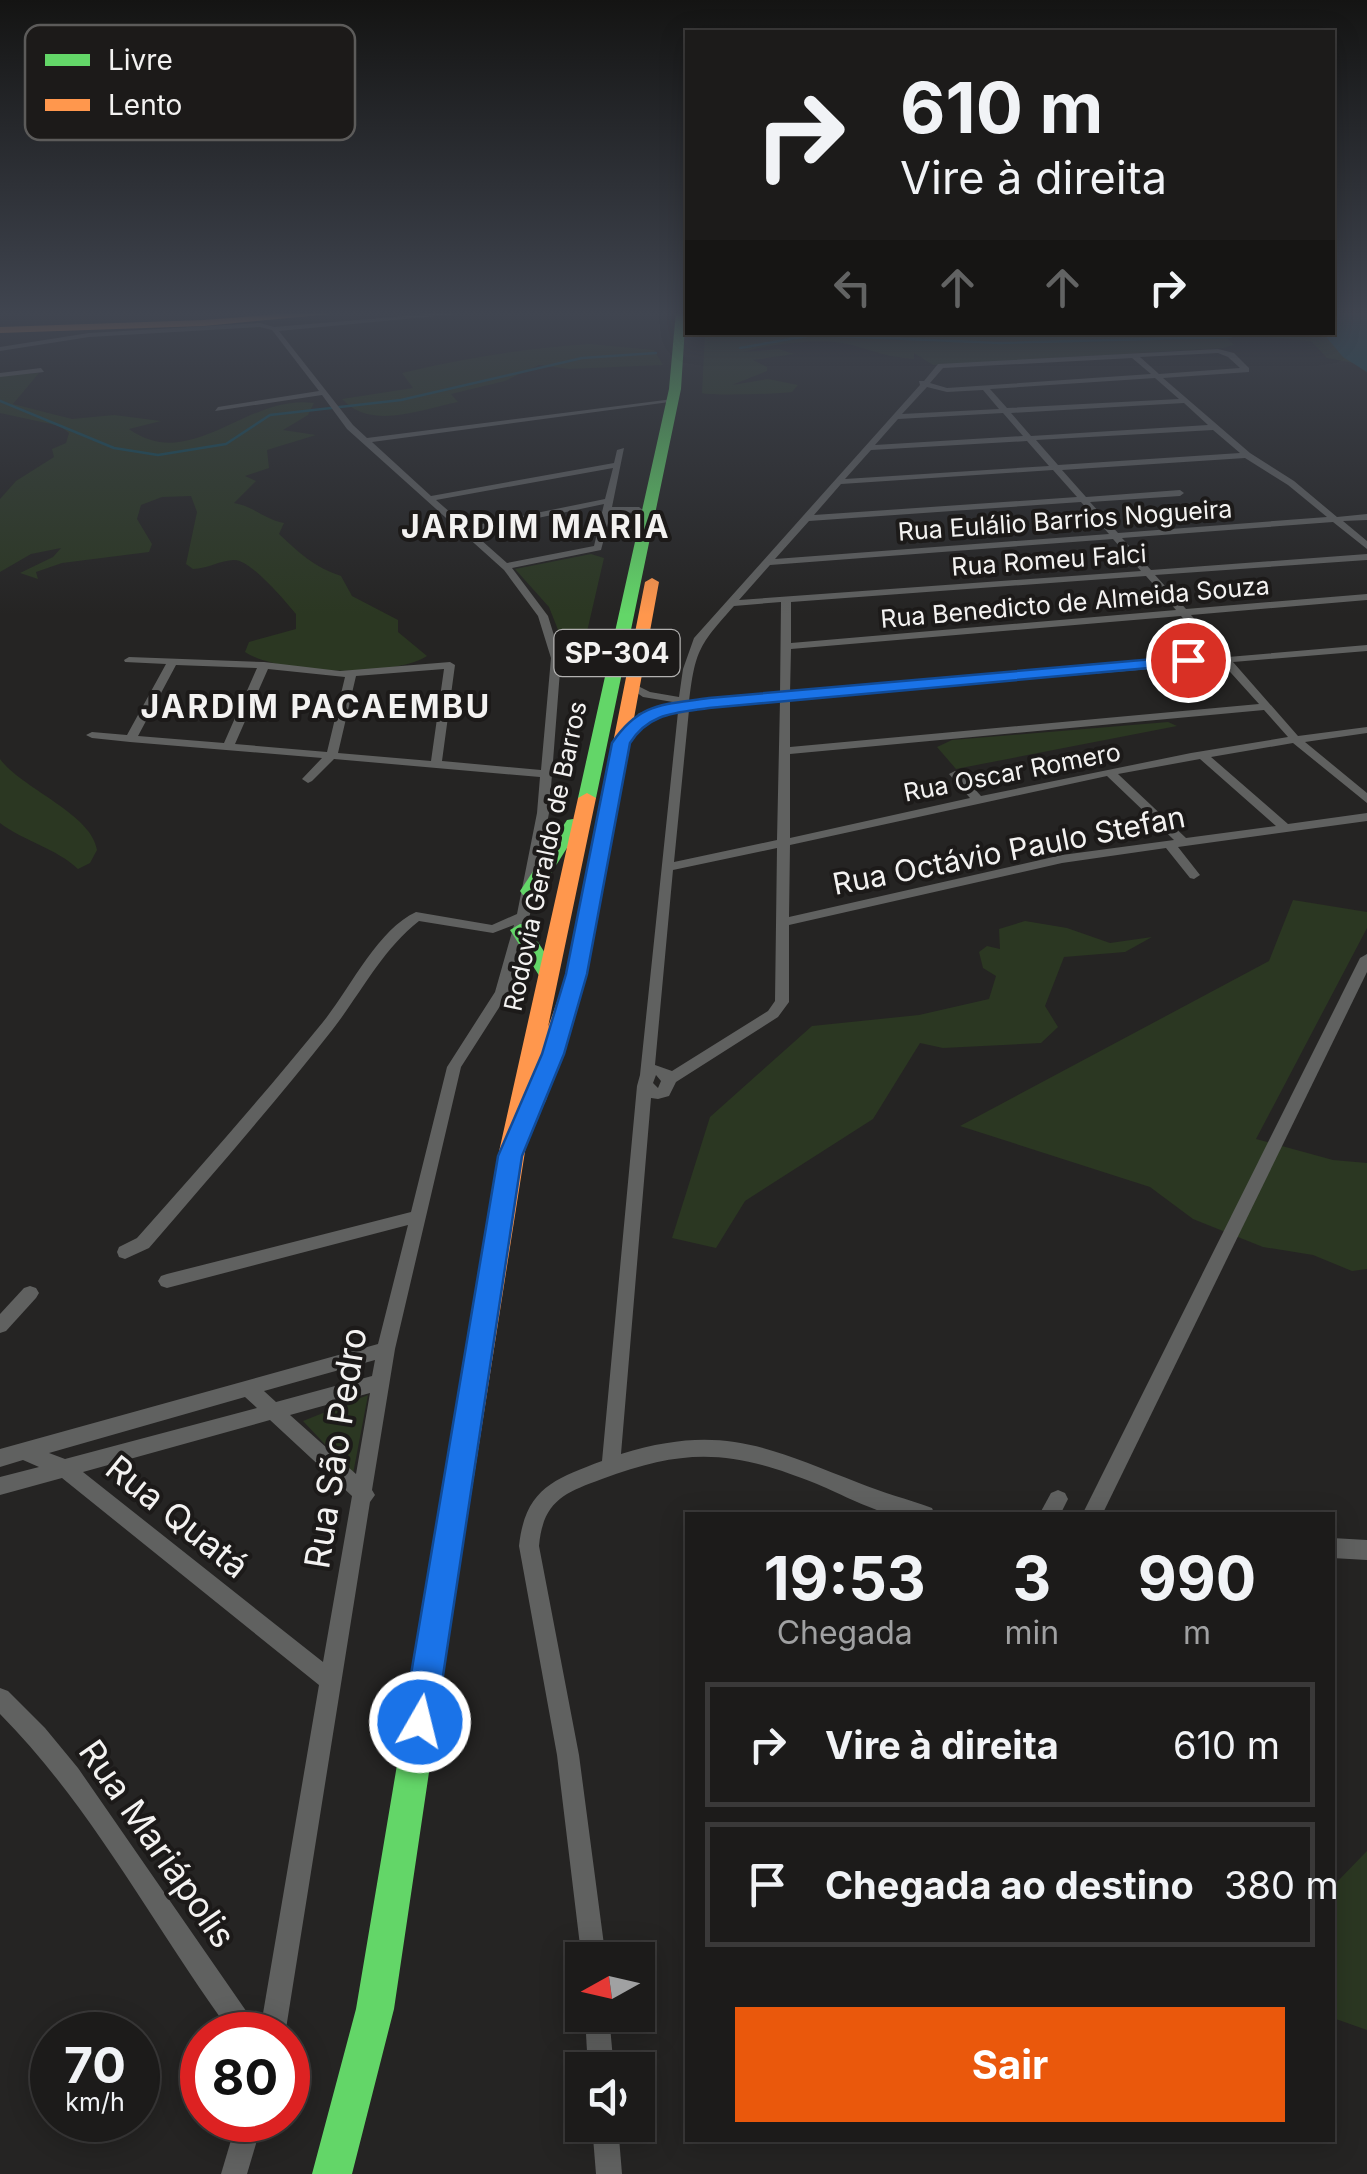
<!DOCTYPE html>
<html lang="pt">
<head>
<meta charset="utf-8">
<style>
	body { margin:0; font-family:Inter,sans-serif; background:#292827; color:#f1f3f6; height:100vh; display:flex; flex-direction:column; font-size:38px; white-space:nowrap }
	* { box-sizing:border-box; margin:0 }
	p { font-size:32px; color:#a0a1a2 }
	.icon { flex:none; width:55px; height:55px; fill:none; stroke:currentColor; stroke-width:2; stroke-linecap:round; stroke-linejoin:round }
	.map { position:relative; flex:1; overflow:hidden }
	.panel { position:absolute; left:685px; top:1512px; width:650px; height:630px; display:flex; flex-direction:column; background:#1c1b1a; border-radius:0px; box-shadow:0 5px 25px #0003,0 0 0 2px #3a3939 }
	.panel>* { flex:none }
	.banner { position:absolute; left:685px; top:30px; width:650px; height:305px; border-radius:0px; box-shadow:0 5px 25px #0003,0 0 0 2px #3a3939; background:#1c1b1a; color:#f1f3f6; overflow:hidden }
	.needle { width:65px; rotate:262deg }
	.fabs { position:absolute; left:565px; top:1942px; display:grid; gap:20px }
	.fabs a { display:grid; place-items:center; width:90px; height:90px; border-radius:0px; background:#1c1b1a; box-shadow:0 5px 25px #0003,0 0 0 2px #3a3939; font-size:50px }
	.speed { position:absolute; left:30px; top:2012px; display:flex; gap:20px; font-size:50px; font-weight:700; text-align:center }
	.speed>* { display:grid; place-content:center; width:130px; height:130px; border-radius:50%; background:#1c1b1a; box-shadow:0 5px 25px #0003,0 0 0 2px #3a3939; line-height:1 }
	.speed small { font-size:25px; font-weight:400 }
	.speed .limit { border:15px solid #d22; background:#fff; color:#111 }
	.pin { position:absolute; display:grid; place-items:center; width:85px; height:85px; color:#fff; margin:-42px; border:5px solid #fff; border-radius:50%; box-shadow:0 2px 10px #0007 }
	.me { position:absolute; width:110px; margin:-55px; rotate:8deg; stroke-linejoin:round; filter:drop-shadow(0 0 8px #0008) }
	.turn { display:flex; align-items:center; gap:35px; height:210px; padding:0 50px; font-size:45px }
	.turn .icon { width:130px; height:130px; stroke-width:2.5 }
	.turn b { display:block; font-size:70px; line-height:85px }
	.lanes { display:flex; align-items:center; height:95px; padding:0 50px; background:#0003; justify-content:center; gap:50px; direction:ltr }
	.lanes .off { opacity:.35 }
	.eta { display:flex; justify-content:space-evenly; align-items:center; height:170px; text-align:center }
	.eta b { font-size:60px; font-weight:700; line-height:70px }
	.action { display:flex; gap:20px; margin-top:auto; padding:20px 50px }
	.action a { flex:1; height:115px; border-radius:0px; background:#ea580c; color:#fff; font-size:40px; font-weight:700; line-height:115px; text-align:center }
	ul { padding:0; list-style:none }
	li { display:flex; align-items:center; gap:30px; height:125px; margin:0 20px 15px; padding:0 30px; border:5px solid #3a3939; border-radius:0px }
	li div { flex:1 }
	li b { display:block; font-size:38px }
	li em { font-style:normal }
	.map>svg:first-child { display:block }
	.green { fill:#2b3722 }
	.water { fill:#104c5a }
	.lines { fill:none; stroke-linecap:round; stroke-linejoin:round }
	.stream { stroke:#104c5a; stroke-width:2.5 }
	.street { fill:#606160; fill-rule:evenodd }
	.fast { fill:#63d668; fill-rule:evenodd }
	.slow { fill:#ff974d; fill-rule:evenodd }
	.route { fill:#1a73e8; stroke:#114b97; stroke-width:2.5 }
	.labels { text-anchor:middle; stroke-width:8; stroke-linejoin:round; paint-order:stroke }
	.far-street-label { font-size:25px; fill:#f3f2f1; stroke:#1c1a19 }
	.shield { fill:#1c1a19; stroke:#b2b1b0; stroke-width:2.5 }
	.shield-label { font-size:28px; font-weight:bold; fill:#f3f2f1 }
	.street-label { font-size:30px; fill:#f3f2f1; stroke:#1c1a19 }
	.far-district-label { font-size:32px; font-weight:bold; letter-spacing:2.5px; fill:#f3f2f1; stroke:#1c1a19 }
	.near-street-label { font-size:35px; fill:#f3f2f1; stroke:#1c1a19 }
	.key { fill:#1c1a19; stroke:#5c5b5a; stroke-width:2.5 }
	.key-label { font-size:28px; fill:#f3f2f1 }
</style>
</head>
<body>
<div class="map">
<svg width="1367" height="2174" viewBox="0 0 1367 2174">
	<rect width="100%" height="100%" fill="#252423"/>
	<!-- green -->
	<g class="green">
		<path d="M 705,332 L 1332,332 L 1367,365 L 1367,373 L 1354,363 L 1327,358 L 1311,341 L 1246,335 L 1227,338 L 1234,345 L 1223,348 L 933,365 L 914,353 L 914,359 C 892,358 872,351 852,345 C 824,337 769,344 743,352 L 779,349 L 794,354 L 753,360 L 767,367 L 767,371 L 732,385 L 768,379 L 798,385 L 792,392 C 780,394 712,396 702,393 Z"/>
		<path d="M 590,344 L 654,350 L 663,365 L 569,369 L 539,365 L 505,381 L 451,394 L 458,402 C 422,409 371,431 342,399 L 413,388 L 402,373 C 465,358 526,348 590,344 Z"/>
		<path d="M 39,373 L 13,404 L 72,419 L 114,415 L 161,421 L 129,429 C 192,474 247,393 314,403 L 308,415 L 283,430 L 316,435 L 267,450 L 269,468 L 245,476 L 256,481 L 234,503 C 253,506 264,519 284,523 L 279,534 C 297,551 315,568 341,576 L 352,596 L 398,620 L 398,632 L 427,656 C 394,678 277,674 245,652 L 249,642 L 296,629 L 296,614 C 285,601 250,559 234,560 C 221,560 207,569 193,569 L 186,564 L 197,512 L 191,496 L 162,497 L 141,505 L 137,519 L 152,544 L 149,552 L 62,563 L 36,572 L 38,579 L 20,573 L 53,557 L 61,548 L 31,554 L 0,572 L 0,499 L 16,481 L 54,457 L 52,449 L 66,443 L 69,433 L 60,426 L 0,413 L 0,376 Z"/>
		<polygon points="591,554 604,558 580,662 564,645 549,607 515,569"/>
		<polygon points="1168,722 1177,726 956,769 937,747 952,740"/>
		<path d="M 0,759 C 21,788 92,814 97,850 L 90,863 L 78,869 C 56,848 25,842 0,823 Z"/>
		<polygon points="1293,900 1367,912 1367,928 1256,1139 1333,1160 1367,1163 1367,1269 1352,1271 1313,1255 1263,1247 1193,1219 1150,1187 960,1126 1269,961"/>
		<polygon points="1025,921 1067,928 1110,943 1152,937 1125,952 1064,957 1045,1006 1058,1027 1041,1043 943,1048 920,1043 873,1119 745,1201 716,1248 672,1238 710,1117 812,1026 919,1015 989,999 996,976 983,968 979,952 987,946 1000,949 999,929"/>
		<polygon points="368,1395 353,1474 303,1421"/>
		<polygon points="1367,1851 1367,2030 1333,2018 1335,1884"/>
	</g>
	<!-- water -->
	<polygon class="water" points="1333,311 1367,311 1367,372 1343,357 1323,333 1332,332"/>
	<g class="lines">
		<!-- stream -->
		<g class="stream">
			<polyline points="740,348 813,335 1000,343 1229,337 1240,332"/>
			<polyline points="0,401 114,448 158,455 226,444 270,415 401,400 582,358 656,353"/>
		</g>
		<!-- street -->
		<g class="street">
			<path d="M 464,311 L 489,311 L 279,331 L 353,425 L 367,438 L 673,399 L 677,401 L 372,442 L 431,496 L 614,463 L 617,450 L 624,448 L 612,507 L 639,507 L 643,510 L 639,513 L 611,512 L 601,550 L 512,568 L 548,616 L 561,658 L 549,813 L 527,930 L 509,992 L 461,1067 L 395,1349 L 372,1490 L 375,1495 L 370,1502 L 285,2035 L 233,2035 C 154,1928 94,1809 0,1714 L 0,1688 L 8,1691 L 45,1728 L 78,1768 L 260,2031 L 319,1685 L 62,1478 L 0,1495 L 0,1477 L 39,1467 L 23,1460 L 0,1467 L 0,1449 L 378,1344 L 408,1225 L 167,1288 L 161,1286 L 158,1281 L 161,1276 L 167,1274 L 411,1212 L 447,1067 L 495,992 L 514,925 L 493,933 L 419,921 C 382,950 361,993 333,1029 C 274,1104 211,1176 149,1248 L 125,1259 L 119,1257 L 117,1252 L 119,1247 L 137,1238 C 200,1167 263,1096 323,1022 C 349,990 378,929 416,912 L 492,925 L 517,914 L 537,813 L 540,777 L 334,759 L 312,781 L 308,783 L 302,779 L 322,758 L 130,742 L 92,738 L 86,735 L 92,732 L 127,735 L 166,664 L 125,662 L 124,660 L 129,657 L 264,662 L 340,671 L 450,662 L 455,665 L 442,761 L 541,770 L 551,658 L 538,616 L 504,570 L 347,429 L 322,395 L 215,411 L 218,407 L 319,391 L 272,330 L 260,327 L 89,337 L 0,351 L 0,347 L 89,333 L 260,323 L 274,327 ZM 613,468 L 605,499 L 467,527 L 436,500 ZM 604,504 L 594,546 L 507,563 L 472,532 ZM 176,665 L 257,668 L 224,743 L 138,736 ZM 268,669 L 345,677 L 327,752 L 235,744 ZM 444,669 L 431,761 L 338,753 L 356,676 ZM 375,1360 L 372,1376 L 276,1402 L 264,1391 ZM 370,1393 L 356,1474 L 290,1415 ZM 245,1397 L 257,1408 L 65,1459 L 49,1453 ZM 270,1420 L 352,1496 L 323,1662 L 83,1472 Z"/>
			<path d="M 1218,349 L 1234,353 L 1249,368 L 1249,372 L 1163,378 L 1250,453 L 1294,481 L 1337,517 L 1367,514 L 1367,520 L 1343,521 L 1367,541 L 1367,549 L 1333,522 L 1122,538 L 1151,570 L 1367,554 L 1367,560 L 1155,575 L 1186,609 L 1367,594 L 1367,600 L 1191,615 L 1228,657 L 1367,645 L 1367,651 L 1233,662 L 1298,736 L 1367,727 L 1367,733 L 1305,742 L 1367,793 L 1367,803 L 1293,743 L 1211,757 L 1288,824 L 1367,813 L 1367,821 L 1178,847 L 1200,875 L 1194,879 L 1190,878 L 1166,848 L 1062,863 L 789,925 L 789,1002 L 778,1017 L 676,1082 L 669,1096 L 658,1099 L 651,1098 L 621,1454 C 721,1423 767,1447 859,1483 C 883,1493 908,1499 932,1508 L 935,1515 C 922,1515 908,1517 896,1515 C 872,1511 841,1494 817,1484 C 733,1450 687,1447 602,1479 C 563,1493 543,1502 539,1546 L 579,1755 L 606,1960 L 582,1962 L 557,1755 L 519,1546 C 525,1489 554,1479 602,1461 L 637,1086 L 640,1075 L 678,712 L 647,718 L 629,739 L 621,739 L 619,737 L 639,713 L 678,705 L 679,703 L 643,697 L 627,686 L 632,683 L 650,692 L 679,697 L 683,669 L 694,638 L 920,385 L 919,381 L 924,381 L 938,364 ZM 1218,353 L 1228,357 L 1240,368 L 1159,374 L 1140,357 ZM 1132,358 L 1151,374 L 947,388 L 930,383 L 943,368 ZM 1155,378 L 1179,399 L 1007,408 L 990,389 ZM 927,387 L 947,392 L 983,390 L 999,409 L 902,414 ZM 1184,403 L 1208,425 L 1031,436 L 1011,413 ZM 1003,413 L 1023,436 L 875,445 L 898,419 ZM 1213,430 L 1240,453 L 1058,465 L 1036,440 ZM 1027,441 L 1049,466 L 845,479 L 871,450 ZM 1245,458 L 1288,485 L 1327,517 L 1118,533 L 1090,502 L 1180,496 L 1184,493 L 1180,490 L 1086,497 L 1062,470 ZM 1053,470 L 1077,497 L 814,515 L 841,484 ZM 1081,502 L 1109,534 L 775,559 L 809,521 ZM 1113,539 L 1141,571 L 739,600 L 770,565 ZM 1146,576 L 1176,610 L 791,643 L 791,602 ZM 781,602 L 780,694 L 689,703 C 695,651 699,645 734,606 ZM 1181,616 L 1217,657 L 790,693 L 791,649 ZM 1222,663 L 1259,704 L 790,747 L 790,699 ZM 780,700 L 777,840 L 674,862 L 689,710 ZM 1264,710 L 1288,737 L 1191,753 L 981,796 L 959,772 L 955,771 L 949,774 L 970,798 L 790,838 L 790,754 ZM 1200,759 L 1276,826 L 1186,838 L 1118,774 ZM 1107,776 L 1174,840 L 1062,855 L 789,917 L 790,845 ZM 777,848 L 775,1001 L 768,1011 L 672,1071 L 655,1065 L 673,870 ZM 656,1075 L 661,1081 L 658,1088 L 653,1083 Z"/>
			<polygon points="41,368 44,372 0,377 0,373"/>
			<polygon points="1367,954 1367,972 1102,1515 1082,1515 1360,958"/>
			<polygon points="30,1286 36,1288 39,1293 36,1298 6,1331 0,1333 0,1314 24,1288"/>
			<polygon points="1058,1490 1065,1493 1068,1499 1060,1515 1039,1515 1051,1493"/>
			<polygon points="1332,1538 1367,1540 1367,1560 1332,1558"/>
			<polygon points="585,2015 609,2015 614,2070 588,2070"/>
			<polygon points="237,2120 263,2120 247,2174 221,2174"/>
			<polygon points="592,2125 618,2125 622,2174 596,2174"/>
		</g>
		<!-- fast -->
		<g class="fast">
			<polygon points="676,311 686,311 681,389 596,798 587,803 578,798 669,389"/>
			<polygon points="573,819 582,824 540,891 530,897 523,895 520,891 567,820"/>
			<polygon points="520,924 527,925 554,967 557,972 554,977 540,977 510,930"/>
			<polygon points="438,1595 449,1599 453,1610 394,2009 352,2174 312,2174 356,2009 423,1610 427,1599"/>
		</g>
		<!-- slow -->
		<g class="slow">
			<polygon points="320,311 362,311 204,326 0,333 0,327 204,320"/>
			<polygon points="652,578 659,582 587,974 546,1100 543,1106 532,1107 453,1610 449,1621 438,1625 427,1621 423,1610 498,1156 578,798 587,793 596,798 548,1027 567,974 645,582"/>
		</g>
	</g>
	<!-- sky -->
	<linearGradient id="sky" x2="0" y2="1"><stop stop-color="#141413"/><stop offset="0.51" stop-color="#404550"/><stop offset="1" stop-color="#404550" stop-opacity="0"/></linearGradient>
	<rect width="1367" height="615" fill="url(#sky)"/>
	<!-- route -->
	<path class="route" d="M 1188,656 L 1195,660 L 1193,664 L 709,708 C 675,713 649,713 630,743 L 587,974 L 564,1054 L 522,1156 L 436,1722 L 431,1734 L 420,1739 L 408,1734 L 403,1722 L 498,1156 L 542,1054 L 566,974 L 612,743 C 640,702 663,705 709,698 Z"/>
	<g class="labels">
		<!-- far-street labels -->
		<g class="far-street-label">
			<text transform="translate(1065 520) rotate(-4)" y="9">Rua Eulálio Barrios Nogueira</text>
			<text transform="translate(1049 560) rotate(-4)" y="9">Rua Romeu Falci</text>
			<text transform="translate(1075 602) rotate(-5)" y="9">Rua Benedicto de Almeida Souza</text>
			<text transform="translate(1012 772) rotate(-11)" y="9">Rua Oscar Romero</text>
			<text transform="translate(545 856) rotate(-78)" y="9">Rodovia Geraldo de Barros</text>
		</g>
		<!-- shield labels -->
		<rect class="shield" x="554.5" y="630" width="125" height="46" rx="8"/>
		<g class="shield-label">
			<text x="617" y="663">SP-304</text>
		</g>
		<!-- street labels -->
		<g class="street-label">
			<text transform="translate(1009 851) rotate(-11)" y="10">Rua Octávio Paulo Stefan</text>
		</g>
		<!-- far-district labels -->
		<g class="far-district-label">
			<text x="536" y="538">JARDIM MARIA</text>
			<text x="316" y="718">JARDIM PACAEMBU</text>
		</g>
		<!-- near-street labels -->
		<g class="near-street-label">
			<text transform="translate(336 1448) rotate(-81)" y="12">Rua São Pedro</text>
			<text transform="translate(177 1517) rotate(39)" y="12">Rua Quatá</text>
			<text transform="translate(157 1844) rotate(55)" y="12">Rua Mariápolis</text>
		</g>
	</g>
	<!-- legend -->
	<rect x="25" y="25" width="330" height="115" rx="15" class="key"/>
	<rect x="45" y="54" width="45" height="12" fill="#63d668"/>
	<rect x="45" y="99" width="45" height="12" fill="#ff974d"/>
	<g class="key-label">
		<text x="108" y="70">Livre</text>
		<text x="108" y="115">Lento</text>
	</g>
</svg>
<div class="fabs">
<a><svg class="needle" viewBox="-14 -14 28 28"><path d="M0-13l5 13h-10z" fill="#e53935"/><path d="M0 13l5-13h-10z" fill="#a0a1a2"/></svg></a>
<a><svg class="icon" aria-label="sound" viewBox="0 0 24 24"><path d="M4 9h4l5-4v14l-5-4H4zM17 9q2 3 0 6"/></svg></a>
</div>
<div class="speed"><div>70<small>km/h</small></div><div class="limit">80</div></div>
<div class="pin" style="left:1188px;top:660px;background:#d93025"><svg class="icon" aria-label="arrive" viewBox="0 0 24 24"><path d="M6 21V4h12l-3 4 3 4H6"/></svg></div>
<svg class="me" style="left:420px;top:1722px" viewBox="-20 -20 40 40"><circle r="17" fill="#1a73e8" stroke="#fff" stroke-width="3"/><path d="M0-11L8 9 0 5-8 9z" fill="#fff"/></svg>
<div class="banner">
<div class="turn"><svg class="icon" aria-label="right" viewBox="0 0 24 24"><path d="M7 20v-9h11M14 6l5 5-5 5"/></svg><div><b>610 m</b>Vire à direita</div></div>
<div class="lanes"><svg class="icon off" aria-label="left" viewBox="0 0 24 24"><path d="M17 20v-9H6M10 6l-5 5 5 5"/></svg><svg class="icon off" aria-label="ahead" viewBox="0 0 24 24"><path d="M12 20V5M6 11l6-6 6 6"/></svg><svg class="icon off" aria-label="ahead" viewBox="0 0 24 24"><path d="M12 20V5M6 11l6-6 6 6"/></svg><svg class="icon" aria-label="right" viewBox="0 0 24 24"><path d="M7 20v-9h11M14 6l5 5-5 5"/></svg></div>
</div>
<section class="panel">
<div class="eta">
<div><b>19:53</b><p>Chegada</p></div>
<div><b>3</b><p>min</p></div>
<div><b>990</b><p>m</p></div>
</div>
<ul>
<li><svg class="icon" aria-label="right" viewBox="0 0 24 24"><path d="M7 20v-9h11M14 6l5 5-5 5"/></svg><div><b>Vire à direita</b></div><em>610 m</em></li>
<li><svg class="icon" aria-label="arrive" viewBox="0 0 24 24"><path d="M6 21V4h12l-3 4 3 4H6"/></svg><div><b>Chegada ao destino</b></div><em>380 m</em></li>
</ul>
<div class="action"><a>Sair</a></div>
</section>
</div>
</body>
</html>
